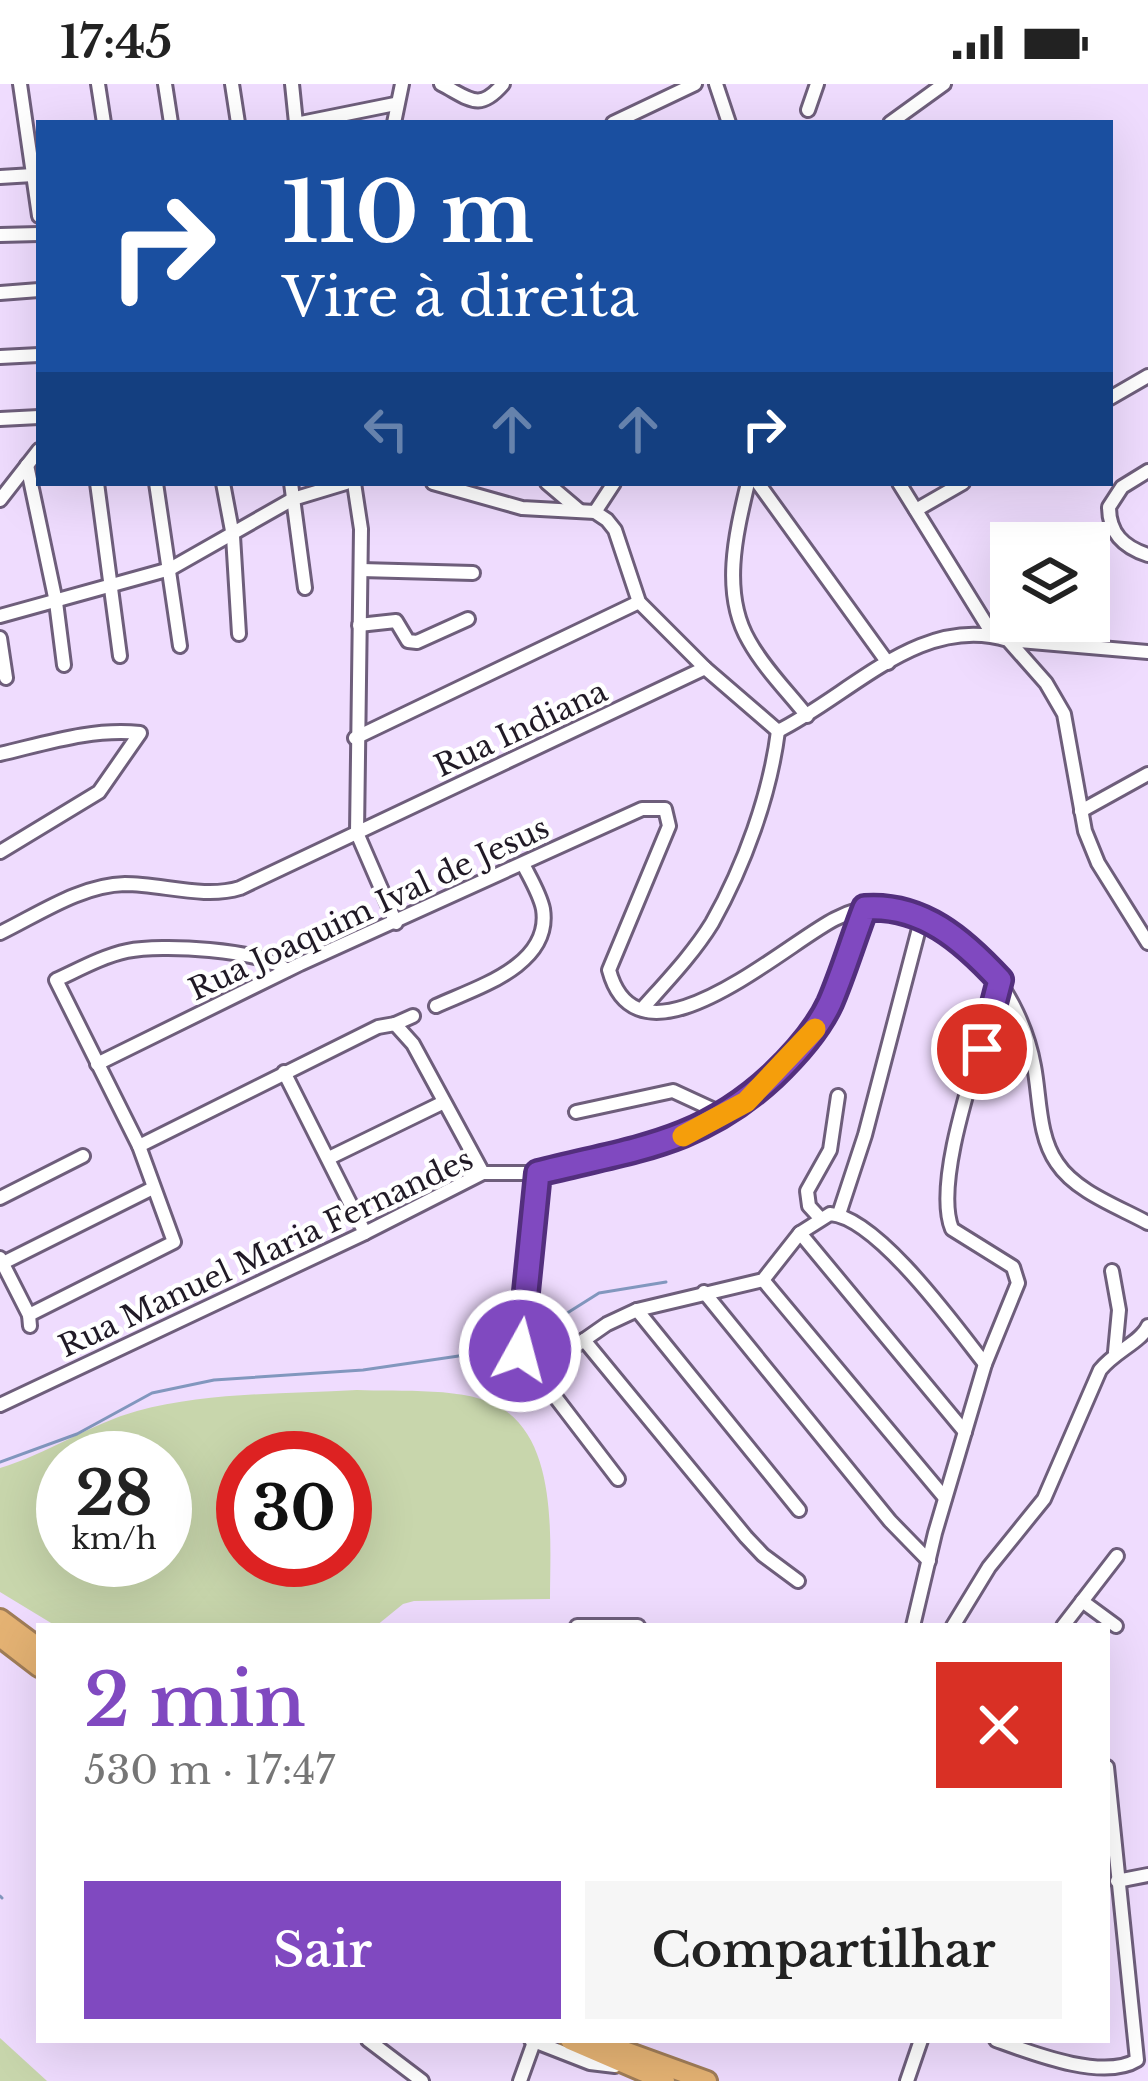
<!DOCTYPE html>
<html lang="pt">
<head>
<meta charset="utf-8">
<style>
	body { margin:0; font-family:"Libre Baskerville",serif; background:#f6f6f6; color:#222; height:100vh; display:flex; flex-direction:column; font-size:45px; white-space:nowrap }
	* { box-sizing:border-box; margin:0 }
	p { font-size:39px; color:#767676 }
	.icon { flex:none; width:66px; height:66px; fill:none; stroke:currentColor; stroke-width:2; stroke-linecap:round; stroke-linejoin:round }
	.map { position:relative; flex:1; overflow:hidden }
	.sheet { position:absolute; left:36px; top:1539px; width:1074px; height:420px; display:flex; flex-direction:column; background:#fff; border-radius:0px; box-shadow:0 12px 48px #0002 }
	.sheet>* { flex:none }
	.banner { position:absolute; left:36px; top:36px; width:1077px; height:366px; border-radius:0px; box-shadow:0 12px 48px #0002; background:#1a4fa0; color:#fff; overflow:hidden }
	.buttons { position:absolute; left:990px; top:438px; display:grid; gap:24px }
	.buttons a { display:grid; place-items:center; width:120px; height:120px; border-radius:0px; background:#fff; box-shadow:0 12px 48px #0002; font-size:60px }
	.speed { position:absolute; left:36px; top:1347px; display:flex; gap:24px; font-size:60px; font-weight:700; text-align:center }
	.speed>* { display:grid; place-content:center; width:156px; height:156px; border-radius:50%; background:#fff; box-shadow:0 12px 48px #0002; line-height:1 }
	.speed small { font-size:30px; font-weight:400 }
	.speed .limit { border:18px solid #d22; background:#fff; color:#111 }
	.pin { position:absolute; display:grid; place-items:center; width:102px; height:102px; color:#fff; margin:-51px; border:6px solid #fff; border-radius:50%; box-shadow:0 3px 12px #0007 }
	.me { position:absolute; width:132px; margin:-66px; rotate:7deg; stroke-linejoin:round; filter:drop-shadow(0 0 9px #0008) }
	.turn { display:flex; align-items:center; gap:42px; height:252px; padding:0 48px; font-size:54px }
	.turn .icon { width:156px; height:156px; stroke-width:2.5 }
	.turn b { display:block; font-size:84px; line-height:102px }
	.lanes { display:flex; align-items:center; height:114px; padding:0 48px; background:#0003; justify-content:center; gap:60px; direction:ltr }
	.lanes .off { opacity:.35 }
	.round { display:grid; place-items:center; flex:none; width:126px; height:126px; border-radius:0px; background:#f6f6f6 }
	.overview { display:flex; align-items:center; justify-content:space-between; height:204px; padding:0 48px }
	h1 { font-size:72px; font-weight:600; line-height:90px; color:#8049c0 }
	.cta { display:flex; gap:24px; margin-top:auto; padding:24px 48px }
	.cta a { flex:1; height:138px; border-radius:0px; background:#8049c0; color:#fff; font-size:48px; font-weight:600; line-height:138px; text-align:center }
	.cta a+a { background:#f6f6f6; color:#222 }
	.status { display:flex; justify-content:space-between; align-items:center; height:84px; padding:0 60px; background:#fff; direction:ltr }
	.status svg { height:33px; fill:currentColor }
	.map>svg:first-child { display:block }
	.green { fill:#c8d6ac; fill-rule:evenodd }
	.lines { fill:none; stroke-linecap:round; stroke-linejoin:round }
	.stream { stroke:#8297be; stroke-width:3 }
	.minor-casing { stroke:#6e5e7b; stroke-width:18 }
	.highway-casing { stroke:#a07d58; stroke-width:24 }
	.minor { stroke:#fff; stroke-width:12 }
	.highway { stroke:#e4b273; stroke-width:18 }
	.route-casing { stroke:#532f7d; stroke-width:30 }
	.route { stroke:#8049c0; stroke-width:21 }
	.slow { stroke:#f59e0b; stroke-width:21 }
	.labels { text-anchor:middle; stroke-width:9; stroke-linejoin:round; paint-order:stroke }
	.street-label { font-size:30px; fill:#211a26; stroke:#fff }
</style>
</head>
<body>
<div class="status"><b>17:45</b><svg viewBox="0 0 49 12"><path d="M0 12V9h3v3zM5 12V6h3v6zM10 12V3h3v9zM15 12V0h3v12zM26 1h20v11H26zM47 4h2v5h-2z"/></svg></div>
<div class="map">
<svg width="1148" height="1997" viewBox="0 0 1148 1997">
	<rect width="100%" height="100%" fill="#efdcfe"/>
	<!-- green -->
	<g class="green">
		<path d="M 357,1306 C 397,1308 470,1302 503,1325 C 558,1361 550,1457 550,1515 L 414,1517 L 403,1520 L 376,1542 L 56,1542 L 0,1508 L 0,1384 C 47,1370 90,1340 137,1327 C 208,1308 284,1310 357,1306 ZM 165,1374 L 165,1476 L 63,1476 L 63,1374 ZM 243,1374 L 345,1374 L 345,1476 L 243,1476 Z"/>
		<polygon points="0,1954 47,1997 0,1997"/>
	</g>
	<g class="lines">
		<!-- stream -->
		<g class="stream">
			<polyline points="545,1243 599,1209 666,1198"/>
			<polyline points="0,1378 77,1350 152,1309 214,1296 363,1286 486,1268 501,1260"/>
			<polyline points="0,1812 2,1814"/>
		</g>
		<!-- minor casing -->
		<g class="minor-casing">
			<g id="minor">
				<polyline points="20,0 39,132"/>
				<polyline points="98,0 104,39"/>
				<polyline points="165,0 171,39"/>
				<polyline points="232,0 238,39"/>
				<polyline points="292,0 296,39"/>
				<path d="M 441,0 C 470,15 479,28 503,0"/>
				<polyline points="716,0 729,39"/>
				<polyline points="808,26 817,0"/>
				<polyline points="301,39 395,20"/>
				<polyline points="394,39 402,0"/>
				<polyline points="613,39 695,0"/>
				<polyline points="890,39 944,0"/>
				<polyline points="0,93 33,91"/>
				<polyline points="0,151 39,150"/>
				<polyline points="0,209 39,206"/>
				<polyline points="0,273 39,271"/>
				<polyline points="1110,314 1148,292"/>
				<polyline points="0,335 39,333"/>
				<polyline points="27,381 56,518 64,581"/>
				<path d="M 1148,387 L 1122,403 L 1109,423 C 1109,449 1123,463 1148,471"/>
				<polyline points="97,399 120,572"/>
				<polyline points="156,399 180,562"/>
				<polyline points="223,399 233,452 239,550"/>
				<polyline points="291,399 305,504"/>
				<polyline points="354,399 361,445 357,749 396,839"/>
				<polyline points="433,399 522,424 595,428 607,436 615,446 639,518 705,584 778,647"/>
				<polyline points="547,399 580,427"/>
				<path d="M 748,399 C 736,449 721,509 749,557 C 764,584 788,608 807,632"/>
				<polyline points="758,399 888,579"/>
				<polyline points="899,399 993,551"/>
				<polyline points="0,416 39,366"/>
				<polyline points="916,426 963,399"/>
				<polyline points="595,428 614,399"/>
				<polyline points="361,486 473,489"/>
				<polyline points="0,532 170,485 293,415 346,399"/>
				<polyline points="359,541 396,537 408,557 417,558 468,535"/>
				<polyline points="0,554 6,594"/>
				<polyline points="1008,556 1148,568"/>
				<path d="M 778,647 C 851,611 921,529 1008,556 L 1046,599 L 1064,630 L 1085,747 L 1098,779 L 1148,859"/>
				<polyline points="355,654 639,518"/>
				<path d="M 0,670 C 47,659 92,644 140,649 L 99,708 L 0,768"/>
				<polyline points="1081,727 1148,690"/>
				<path d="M 0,849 C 39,830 81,801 125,800 C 162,800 204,815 240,804 L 705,584"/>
				<path d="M 436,922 C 475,904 552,882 543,825 C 540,810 530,794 523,780"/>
				<path d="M 642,925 C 666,898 693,870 712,839 C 744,782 770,711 778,647"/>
				<polyline points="395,940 413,932"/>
				<path d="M 97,980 L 300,880 L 642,725 L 665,725 L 669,742 L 609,886 C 638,995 785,860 835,835 C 851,827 871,821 888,823 C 965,834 1021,910 1034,982 C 1040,1013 1038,1052 1057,1079 C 1076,1108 1119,1123 1148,1139"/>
				<polyline points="284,988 365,1149"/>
				<polyline points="576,1028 673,1007 725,1031"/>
				<polyline points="139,1062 378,943 395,940 413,960 483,1089"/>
				<polyline points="329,1074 442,1019"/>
				<polyline points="0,1114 83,1072"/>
				<polyline points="839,1130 865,1051 922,833"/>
				<polyline points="820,1134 809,1122 807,1107 830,1066 838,1012"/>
				<polyline points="800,1149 965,1348"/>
				<polyline points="0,1174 29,1231 30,1242"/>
				<polyline points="3,1179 151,1105"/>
				<polyline points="1112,1187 1119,1226 1115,1268"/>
				<polyline points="763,1196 945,1414"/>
				<polyline points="704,1208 890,1437 929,1477"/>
				<polyline points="637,1226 799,1426"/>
				<path d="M 29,1231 L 174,1158 L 139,1062 L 56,896 C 78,886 103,872 127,867 C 162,860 259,865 287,886"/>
				<polyline points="584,1256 746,1453 763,1471 798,1497"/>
				<polyline points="537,1289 520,1267 539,1089"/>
				<polyline points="0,1321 365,1149 483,1089 539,1089 669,1057 714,1038 746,1018 811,951 829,922 864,824"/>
				<path d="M 618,1395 L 537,1289 L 607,1240 L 637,1226 L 763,1196 L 800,1149 L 830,1130 C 877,1133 956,1243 985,1280"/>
				<polyline points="1082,1517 1116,1542"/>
				<polyline points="577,1542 638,1542"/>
				<path d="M 913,1542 L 935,1449 L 985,1280 L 1018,1199 L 1013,1183 L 952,1145 C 931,1093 986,955 999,896"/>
				<path d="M 953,1542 L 989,1483 L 1044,1415 L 1100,1286 C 1115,1267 1141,1258 1148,1242"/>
				<polyline points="1063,1542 1117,1472"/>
				<polyline points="1117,1797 1148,1791"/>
				<polyline points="368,1956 422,1997"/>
				<polyline points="531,1956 590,1979 615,1982"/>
				<path d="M 996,1956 C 1032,1969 1103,1997 1137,1976 L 1107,1683"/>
				<polyline points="520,1997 534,1958"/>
				<polyline points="907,1997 921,1956"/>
			</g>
		</g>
		<!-- highway casing -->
		<g class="highway-casing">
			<g id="highway">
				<polyline points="0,1535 39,1564"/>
				<polyline points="0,1553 39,1583"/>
				<polyline points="570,1956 665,1997"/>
				<polyline points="594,1956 707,1997"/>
			</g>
		</g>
		<!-- minor -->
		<use href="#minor" class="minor"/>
		<!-- highway -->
		<use href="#highway" class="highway"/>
	</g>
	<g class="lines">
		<!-- route casing -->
		<g class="route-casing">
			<path id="route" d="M 520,1267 L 538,1089 C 632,1065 699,1061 773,992 C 795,971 817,947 830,919 C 843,889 853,855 865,824 C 922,820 963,856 1000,896 L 982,965"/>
		</g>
		<!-- route -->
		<use href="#route" class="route"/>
		<!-- slow -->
		<polyline class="slow" points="683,1052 746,1018 815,945"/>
	</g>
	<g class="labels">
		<!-- street labels -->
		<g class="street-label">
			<text transform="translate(521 645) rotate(-25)" y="10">Rua Indiana</text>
			<text transform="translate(369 825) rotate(-25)" y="10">Rua Joaquim Ival de Jesus</text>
			<text transform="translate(266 1169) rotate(-25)" y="10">Rua Manuel Maria Fernandes</text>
		</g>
	</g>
</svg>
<div class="buttons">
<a><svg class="icon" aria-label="layers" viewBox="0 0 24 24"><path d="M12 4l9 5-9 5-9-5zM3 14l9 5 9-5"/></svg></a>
</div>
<div class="speed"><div>28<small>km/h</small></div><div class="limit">30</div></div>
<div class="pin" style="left:982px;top:965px;background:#d93025"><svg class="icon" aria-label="arrive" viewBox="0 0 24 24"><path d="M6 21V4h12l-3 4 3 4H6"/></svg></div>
<svg class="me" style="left:520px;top:1267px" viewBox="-20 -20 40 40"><circle r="17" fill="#8049c0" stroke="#fff" stroke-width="3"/><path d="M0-11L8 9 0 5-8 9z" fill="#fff"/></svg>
<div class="banner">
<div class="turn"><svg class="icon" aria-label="right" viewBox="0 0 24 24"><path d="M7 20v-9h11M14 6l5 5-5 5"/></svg><div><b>110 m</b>Vire à direita</div></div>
<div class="lanes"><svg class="icon off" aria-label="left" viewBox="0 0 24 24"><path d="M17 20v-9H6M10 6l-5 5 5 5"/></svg><svg class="icon off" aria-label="ahead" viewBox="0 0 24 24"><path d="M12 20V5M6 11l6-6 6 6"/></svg><svg class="icon off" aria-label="ahead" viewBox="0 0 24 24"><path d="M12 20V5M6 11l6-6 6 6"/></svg><svg class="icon" aria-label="right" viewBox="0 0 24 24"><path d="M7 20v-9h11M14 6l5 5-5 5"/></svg></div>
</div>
<section class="sheet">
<div class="overview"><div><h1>2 min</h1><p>530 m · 17:47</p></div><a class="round" style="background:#d93025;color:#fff"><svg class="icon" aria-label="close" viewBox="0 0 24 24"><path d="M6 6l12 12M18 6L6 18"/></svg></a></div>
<div class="cta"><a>Sair</a><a>Compartilhar</a></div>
</section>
</div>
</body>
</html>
